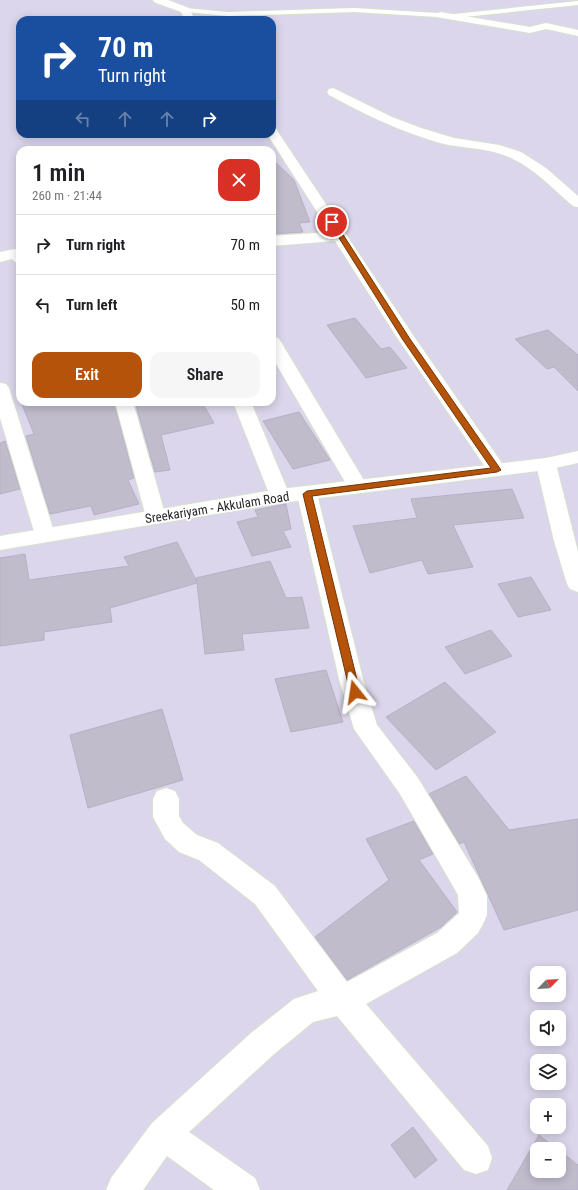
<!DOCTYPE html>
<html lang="en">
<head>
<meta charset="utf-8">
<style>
	body { margin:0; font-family:"Roboto Condensed",sans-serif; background:#f6f6f6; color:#202124; height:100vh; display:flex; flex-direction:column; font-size:15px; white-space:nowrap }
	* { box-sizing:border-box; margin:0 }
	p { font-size:13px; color:#757577 }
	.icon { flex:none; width:22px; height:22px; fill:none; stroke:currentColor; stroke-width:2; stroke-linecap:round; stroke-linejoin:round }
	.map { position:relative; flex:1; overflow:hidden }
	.details { position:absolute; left:16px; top:146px; width:260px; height:260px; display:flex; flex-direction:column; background:#fff; border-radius:12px; box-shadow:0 2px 10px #0003 }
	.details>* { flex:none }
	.guide { position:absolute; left:16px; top:16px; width:260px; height:122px; border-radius:12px; box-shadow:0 2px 10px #0003; background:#1a4fa0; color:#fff; overflow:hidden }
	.needle { width:26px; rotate:66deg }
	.fabs { position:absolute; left:530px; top:966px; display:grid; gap:8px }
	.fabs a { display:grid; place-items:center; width:36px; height:36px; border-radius:8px; background:#fff; box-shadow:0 2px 10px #0003; font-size:20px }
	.pin { position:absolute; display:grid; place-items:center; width:34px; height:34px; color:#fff; margin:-17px; border:2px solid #fff; border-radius:50%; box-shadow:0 1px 4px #0007 }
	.me { position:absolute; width:44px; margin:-22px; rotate:345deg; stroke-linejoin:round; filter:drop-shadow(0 0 3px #0008) }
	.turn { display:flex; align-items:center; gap:14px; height:84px; padding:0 16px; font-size:18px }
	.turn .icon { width:52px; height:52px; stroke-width:2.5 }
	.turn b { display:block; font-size:28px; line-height:34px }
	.lanes { display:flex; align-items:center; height:38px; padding:0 16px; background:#0003; justify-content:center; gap:20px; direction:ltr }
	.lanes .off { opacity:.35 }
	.round { display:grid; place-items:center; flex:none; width:42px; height:42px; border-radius:12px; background:#f6f6f6 }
	.summary { display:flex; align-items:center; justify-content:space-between; height:68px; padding:0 16px }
	h1 { font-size:24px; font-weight:600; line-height:30px }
	.button { display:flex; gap:8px; margin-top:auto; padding:8px 16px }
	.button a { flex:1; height:46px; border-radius:12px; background:#b45309; color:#fff; font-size:16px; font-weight:600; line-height:46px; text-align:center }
	.button a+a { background:#f6f6f6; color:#202124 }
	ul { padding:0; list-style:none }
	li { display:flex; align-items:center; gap:12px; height:60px; padding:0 16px; border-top:1px solid #e0e0e0 }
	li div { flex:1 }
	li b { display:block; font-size:15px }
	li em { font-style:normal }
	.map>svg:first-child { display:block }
	.building { fill:#c0bccc; stroke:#b7b0c6 }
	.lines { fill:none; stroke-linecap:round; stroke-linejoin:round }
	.service-casing { stroke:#d7e2cc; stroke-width:2 }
	.minor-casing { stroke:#d7e2cc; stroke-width:2 }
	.secondary-casing { stroke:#d7e2cc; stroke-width:2 }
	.service { fill:#fff; fill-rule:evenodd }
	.minor { fill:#fff; fill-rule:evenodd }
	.secondary { fill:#fff; fill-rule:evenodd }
	.route { fill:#b45309; stroke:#753606 }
	.labels { text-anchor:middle; stroke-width:3.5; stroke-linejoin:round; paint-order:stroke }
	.street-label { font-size:13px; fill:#272727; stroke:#fff }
</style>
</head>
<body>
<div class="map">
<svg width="578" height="1190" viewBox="0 0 578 1190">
	<rect width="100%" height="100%" fill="#dbd6eb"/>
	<!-- building -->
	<g class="building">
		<polygon points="272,159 294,180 310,222 299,223 303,232 272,234"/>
		<polygon points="355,318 381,349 390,347 407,368 366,378 327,325"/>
		<polygon points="548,330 578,355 578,391 554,367 547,369 515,339"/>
		<polygon points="21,402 114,402 134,478 128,480 139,504 94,515 91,506 50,514 26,436 34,434"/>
		<polygon points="135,402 202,402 214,423 161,435 170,470 155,472"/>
		<polygon points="299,412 330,460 293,469 263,421"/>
		<polygon points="5,441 20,489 0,494 0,443"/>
		<polygon points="512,489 524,518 453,525 473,567 428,574 422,560 370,573 353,526 417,518 411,499"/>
		<polygon points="286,504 291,529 283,531 291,547 252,556 237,522 258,517 255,510"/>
		<polygon points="177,542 197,582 196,578 270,561 286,598 302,597 309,628 242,634 244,650 205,654 197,583 110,608 112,622 44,632 44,640 0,646 0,558 25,554 29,580 129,566 124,557"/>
		<polygon points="531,577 551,610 518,617 498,584"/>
		<polygon points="491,630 512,656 465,674 445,647"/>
		<polygon points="326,670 343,722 291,732 275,679"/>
		<polygon points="445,682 496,732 436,770 386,717"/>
		<polygon points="162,709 183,780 88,808 70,735"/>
		<polygon points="466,776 509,830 578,819 578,910 504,930 464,842 459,844 429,794"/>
		<polygon points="414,821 433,854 419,860 457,912 441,927 347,980 315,937 389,880 366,839"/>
		<polygon points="413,1127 437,1160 415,1178 391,1145"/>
		<polygon points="539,1135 557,1149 537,1149 537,1171 559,1171 559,1150 578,1165 578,1190 507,1190"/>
	</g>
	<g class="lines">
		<!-- service casing -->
		<g class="service-casing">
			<polygon id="service" points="578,1 578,5 454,18 354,12 228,16 185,12 182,10 185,8 228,12 354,8 454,14"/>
		</g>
		<!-- minor casing -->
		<g class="minor-casing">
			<g id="minor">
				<polygon points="153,0 168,0 189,8 195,20 185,20 181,12 154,2"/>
				<polygon points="440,12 530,27 546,23 578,30 578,36 546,29 530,33 436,17 435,15"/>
				<path d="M 333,88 L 392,117 L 421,128 L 454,138 L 499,145 L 521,152 L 546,168 L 578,196 L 578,207 L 573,206 C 553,189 535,169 511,158 C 489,147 463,149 440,143 C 401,132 364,114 329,95 L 327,92 L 329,89 Z"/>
				<polygon points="272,128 277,129 278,132 415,338 504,466 507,470 504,474 497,476 490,474 398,339 335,241 272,246 272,236 330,232 267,134 272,134"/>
				<polygon points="15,249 20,251 20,264 15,262 12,259 0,262 0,252"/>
				<polygon points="272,337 278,338 281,342 368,487 365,492 358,493 351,492 348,487 272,357"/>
				<polygon points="0,383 6,384 9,388 55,535 52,540 45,542 38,540 35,535 0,418"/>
				<polygon points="115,402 133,402 166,517 163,522 156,524 149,522 146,517"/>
				<polygon points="233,402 251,402 290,496 287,501 280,503 273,501 270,496"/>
				<polygon points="546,458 553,460 556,464 578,552 578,592 570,589 567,584 554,541 536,464 539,460"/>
				<polygon points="307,487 314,489 317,494 363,679 377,725 418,778 478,877 487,896 487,915 483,924 478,933 457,953 366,1004 488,1146 492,1158 488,1170 476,1174 464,1170 337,1016 313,1022 273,1055 189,1132 255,1178 260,1190 214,1190 167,1156 143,1190 106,1190 111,1178 152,1123 251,1033 294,999 318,991 255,904 199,860 179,852 165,839 153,817 153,799 157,791 166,788 175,791 179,799 179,816 183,823 197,835 218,843 275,886 347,982 437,933 459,913 458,895 400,794 354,729 339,679 297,494 300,489"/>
			</g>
		</g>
		<!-- secondary casing -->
		<g class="secondary-casing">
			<polygon id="secondary" points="578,451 578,463 546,470 280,503 0,550 0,536 280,489 546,458"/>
		</g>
		<!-- service -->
		<use href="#service" class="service"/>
		<!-- minor -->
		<use href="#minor" class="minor"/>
		<!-- secondary -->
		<use href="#secondary" class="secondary"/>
	</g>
	<!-- route -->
	<polygon class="route" points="332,220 335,222 410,339 501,470 497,472 312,496 360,692 359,694 352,694 350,692 303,494 307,491 491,468 403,340 329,222"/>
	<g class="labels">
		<!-- street labels -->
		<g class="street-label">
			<text transform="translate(217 507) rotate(-9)" y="5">Sreekariyam - Akkulam Road</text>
		</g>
	</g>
</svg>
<div class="fabs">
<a><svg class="needle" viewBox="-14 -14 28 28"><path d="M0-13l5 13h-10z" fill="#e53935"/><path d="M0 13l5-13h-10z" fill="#757577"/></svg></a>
<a><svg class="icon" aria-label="sound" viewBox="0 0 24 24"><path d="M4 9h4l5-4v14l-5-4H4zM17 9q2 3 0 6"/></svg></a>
<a><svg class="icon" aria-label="layers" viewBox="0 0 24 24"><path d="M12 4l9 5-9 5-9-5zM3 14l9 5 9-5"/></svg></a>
<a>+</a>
<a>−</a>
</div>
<div class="pin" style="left:332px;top:222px;background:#d93025"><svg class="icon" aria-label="arrive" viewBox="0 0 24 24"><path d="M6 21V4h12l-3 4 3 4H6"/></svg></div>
<svg class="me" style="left:355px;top:692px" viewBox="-20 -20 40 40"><path d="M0-17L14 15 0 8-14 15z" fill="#b45309" stroke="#fff" stroke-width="4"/></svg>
<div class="guide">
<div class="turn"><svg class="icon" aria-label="right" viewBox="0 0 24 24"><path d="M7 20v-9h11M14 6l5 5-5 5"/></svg><div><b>70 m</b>Turn right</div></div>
<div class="lanes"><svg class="icon off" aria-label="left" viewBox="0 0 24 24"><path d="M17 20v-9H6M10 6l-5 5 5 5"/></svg><svg class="icon off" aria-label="ahead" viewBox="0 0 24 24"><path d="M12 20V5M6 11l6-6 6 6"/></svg><svg class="icon off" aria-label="ahead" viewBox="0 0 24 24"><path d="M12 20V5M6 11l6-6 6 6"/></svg><svg class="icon" aria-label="right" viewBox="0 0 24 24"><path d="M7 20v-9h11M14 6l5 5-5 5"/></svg></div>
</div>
<section class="details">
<div class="summary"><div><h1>1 min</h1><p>260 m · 21:44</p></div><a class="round" style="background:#d93025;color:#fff"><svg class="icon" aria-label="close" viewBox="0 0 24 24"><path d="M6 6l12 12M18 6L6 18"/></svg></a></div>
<ul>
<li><svg class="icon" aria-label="right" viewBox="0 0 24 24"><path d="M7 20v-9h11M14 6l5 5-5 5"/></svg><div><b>Turn right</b></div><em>70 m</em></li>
<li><svg class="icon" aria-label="left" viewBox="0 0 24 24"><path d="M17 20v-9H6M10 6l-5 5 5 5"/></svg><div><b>Turn left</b></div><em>50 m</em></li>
</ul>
<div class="button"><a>Exit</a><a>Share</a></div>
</section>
</div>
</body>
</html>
